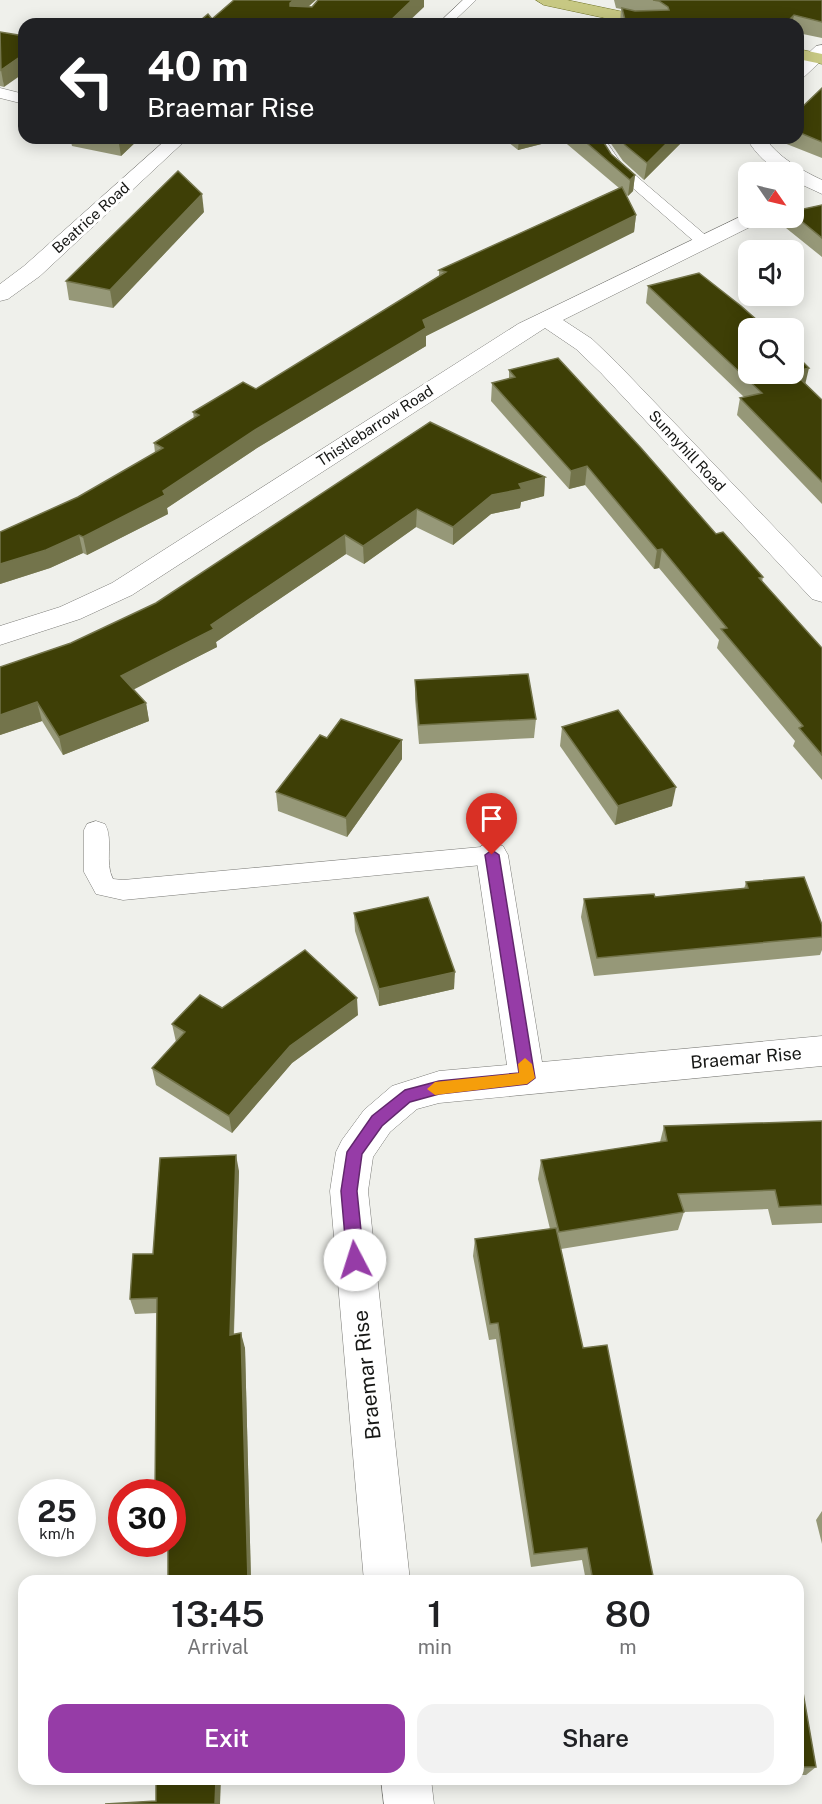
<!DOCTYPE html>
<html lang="en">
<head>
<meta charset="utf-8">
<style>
	body { margin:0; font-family:"Public Sans",sans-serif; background:#f2f2f2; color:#202124; height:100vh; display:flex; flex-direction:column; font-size:22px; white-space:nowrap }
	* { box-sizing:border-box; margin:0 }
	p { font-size:20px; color:#757577 }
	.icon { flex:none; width:33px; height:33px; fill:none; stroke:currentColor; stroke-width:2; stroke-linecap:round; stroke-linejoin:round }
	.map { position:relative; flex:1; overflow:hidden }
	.side { position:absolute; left:18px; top:1575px; width:786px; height:210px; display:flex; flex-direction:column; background:#fff; border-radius:18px; box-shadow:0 3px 15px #0003 }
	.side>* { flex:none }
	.banner { position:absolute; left:18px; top:18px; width:786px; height:126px; border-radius:18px; box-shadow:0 3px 15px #0003; background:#202124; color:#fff; overflow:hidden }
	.needle { width:39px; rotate:124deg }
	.buttons { position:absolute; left:738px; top:162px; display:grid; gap:12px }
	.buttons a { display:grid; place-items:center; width:66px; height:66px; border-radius:12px; background:#fff; box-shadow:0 3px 15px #0003; font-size:30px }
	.speed { position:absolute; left:18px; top:1479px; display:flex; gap:12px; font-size:30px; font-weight:700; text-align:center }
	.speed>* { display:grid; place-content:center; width:78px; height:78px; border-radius:50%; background:#fff; box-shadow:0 3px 15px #0003; line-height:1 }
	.speed small { font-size:15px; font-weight:400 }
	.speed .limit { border:9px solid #d22; background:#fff; color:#111 }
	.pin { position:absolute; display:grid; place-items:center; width:51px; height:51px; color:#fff; margin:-62px -26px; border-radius:50% 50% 50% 0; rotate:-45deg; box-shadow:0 0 6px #0007 }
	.pin .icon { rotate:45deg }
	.me { position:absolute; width:66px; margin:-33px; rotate:355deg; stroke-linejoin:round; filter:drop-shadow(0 0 4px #0008) }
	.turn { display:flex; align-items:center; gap:21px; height:126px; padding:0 30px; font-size:27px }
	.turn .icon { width:78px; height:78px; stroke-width:2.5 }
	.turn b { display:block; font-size:42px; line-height:51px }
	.eta { display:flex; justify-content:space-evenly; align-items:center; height:102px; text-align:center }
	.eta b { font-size:36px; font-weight:600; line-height:42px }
	.primary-button { display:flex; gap:12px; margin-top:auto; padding:12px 30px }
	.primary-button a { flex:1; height:69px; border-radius:18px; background:#963ca7; color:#fff; font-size:24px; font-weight:600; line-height:69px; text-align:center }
	.primary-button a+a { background:#f2f2f2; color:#202124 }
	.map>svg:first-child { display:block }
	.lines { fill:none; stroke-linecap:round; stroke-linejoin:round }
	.service-casing { stroke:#7b7b77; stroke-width:1 }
	.minor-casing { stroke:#7b7b77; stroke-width:1 }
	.primary-casing { stroke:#707327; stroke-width:1 }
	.service { fill:#fff; fill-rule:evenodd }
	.minor { fill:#fff; fill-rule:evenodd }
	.primary { fill:#c7c883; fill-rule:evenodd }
	.wall { fill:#969878 }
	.shaded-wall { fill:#73744b }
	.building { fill:#3e3f06; stroke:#73744b; stroke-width:1.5 }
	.route { fill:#963ca7; stroke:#62276d; stroke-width:1.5 }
	.slow { fill:#f59e0b }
	.labels { text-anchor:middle; stroke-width:6; stroke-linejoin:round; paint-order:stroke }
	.far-street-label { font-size:15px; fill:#161715; stroke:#fff }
	.street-label { font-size:18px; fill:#161715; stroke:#fff }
	.near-street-label { font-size:21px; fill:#161715; stroke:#fff }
</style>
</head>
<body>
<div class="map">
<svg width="822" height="1804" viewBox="0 0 822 1804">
	<rect width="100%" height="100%" fill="#eff0eb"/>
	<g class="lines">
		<!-- service casing -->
		<g class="service-casing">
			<g id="service">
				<polygon points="463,0 476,0 457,18 463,24 449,24 444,18"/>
				<polygon points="590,138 604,138 621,163 709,238 711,241 709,244 697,244 611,169"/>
				<path d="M 96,821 L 105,824 C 114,840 104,862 113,879 L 123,880 L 492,846 L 501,848 L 504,855 L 501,862 L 492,864 L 123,900 L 96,894 L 84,872 L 84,830 L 87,824 Z"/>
			</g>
		</g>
		<!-- minor casing -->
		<g class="minor-casing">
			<g id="minor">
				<polygon points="822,45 822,60 804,77 798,78 798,63 816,46"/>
				<polygon points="0,88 24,94 24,104 0,98"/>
				<polygon points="168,138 188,138 40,276 8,299 0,301 0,284 24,266"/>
				<path d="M 746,138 L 765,138 C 779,158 801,170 822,180 L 822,194 L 794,181 L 794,172 C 771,172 758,156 746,138 Z"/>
				<polygon points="748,213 748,218 763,218 760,222 563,320 592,339 617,363 822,577 822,602 812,599 601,373 576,349 545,328 132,595 80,619 0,645 0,626 60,607 112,583 518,324"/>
				<polygon points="492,843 503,846 508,855 542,1062 822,1036 822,1066 439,1103 417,1109 390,1132 373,1157 368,1191 410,1581 364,1581 330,1191 336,1152 342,1140 364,1110 392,1086 439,1071 507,1065 476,855 481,846"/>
				<polygon points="381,1779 431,1779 434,1804 384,1804"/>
			</g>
		</g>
		<!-- primary casing -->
		<g class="primary-casing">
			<g id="primary">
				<polygon points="536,0 567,0 657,19 665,24 633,24 544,5"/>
				<polygon points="798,49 822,54 822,64 798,59"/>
			</g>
		</g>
		<!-- service -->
		<use href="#service" class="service"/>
		<!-- minor -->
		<use href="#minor" class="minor"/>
		<!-- primary -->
		<use href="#primary" class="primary"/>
	</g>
	<!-- wall -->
	<g class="wall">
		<polygon points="614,0 822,0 822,38 798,33 798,24 620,24 621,9 616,8"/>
		<polygon points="0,32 4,87 0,86"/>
		<polygon points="822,88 822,158 779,141 780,138 798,138 798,111"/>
		<polygon points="70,138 140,138 121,156 72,146"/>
		<polygon points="503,138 601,138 611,154 635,175 633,191 628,196 625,194 636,215 634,232 426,336 426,346 257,448 167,508 168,514 87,555 83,553 50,568 0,584 0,532 78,497 155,453 154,443 194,419 193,412 256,389 439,276 439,270 619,188 561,139 518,150"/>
		<polygon points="607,138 686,138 644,180 623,161"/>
		<polygon points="822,205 822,257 786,228 788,218 794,218 794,211"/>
		<polygon points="204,212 113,308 69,300 66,281"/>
		<polygon points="648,286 806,384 822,400 822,504 737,415 740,398 744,397 646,303"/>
		<polygon points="509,370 716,534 763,577 762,582 822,648 822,780 793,746 795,741 717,648 719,640 659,568 654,569 585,485 569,489 491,401 492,383 509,379"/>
		<polygon points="430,422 545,477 544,496 521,502 520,508 491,514 453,545 416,527 364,564 346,554 216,642 217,647 133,689 146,703 149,721 63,755 42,721 0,735 0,667 71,643 156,603"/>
		<polygon points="415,680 536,719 534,738 419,744 415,699"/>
		<polygon points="562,727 672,806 615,825 560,746"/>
		<polygon points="327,738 402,759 347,837 278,811 276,792"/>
		<polygon points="746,882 822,925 822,950 820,955 594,976 581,917 584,899 655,897 744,889"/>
		<polygon points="354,913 454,989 379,1006 355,931"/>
		<polygon points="222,1008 358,1015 292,1063 232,1133 156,1085 152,1068 176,1042 172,1024"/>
		<polygon points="822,1121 822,1223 772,1225 768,1209 684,1212 678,1230 561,1249 583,1348 654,1581 586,1581 582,1560 531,1567 496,1339 489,1340 473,1256 475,1239 550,1229 538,1179 541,1160 660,1142 664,1126"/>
		<polygon points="239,1171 234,1334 245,1348 251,1581 168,1581 172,1544 157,1313 135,1314 130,1299 153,1254"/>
		<polygon points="822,1511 822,1544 816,1520"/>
		<polygon points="798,1664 816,1767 806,1775 798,1775"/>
	</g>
	<!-- shaded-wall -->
	<g class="shaded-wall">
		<polygon points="294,0 316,0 291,22 290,3"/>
		<polygon points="412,0 424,0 424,7 406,24 387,24"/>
		<polygon points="794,15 792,24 785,24"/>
		<polygon points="24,54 24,73 4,87 1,70"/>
		<polygon points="118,138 140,138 121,156"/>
		<polygon points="519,138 562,138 561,139 518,150"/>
		<polygon points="672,138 686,138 644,180 647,163"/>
		<polygon points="635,175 633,191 628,196 630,180"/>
		<polygon points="202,194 204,212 113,308 110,290"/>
		<polygon points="636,215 634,232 426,336 426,346 257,448 167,508 168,514 87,555 83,537 163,491 423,320"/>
		<polygon points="809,368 805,385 789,389 794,372"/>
		<polygon points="587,466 585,485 569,489 571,471"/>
		<polygon points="545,477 544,496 521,502 520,508 491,514 453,545 453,527 492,495 519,484"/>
		<polygon points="417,509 416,527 364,564 363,546"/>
		<polygon points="79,535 83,553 50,568 0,584 0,564"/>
		<polygon points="345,535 346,554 216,642 217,647 125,694 121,676 211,625"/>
		<polygon points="662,549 659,568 654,569 657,550"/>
		<polygon points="37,702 42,721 0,735 0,715"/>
		<polygon points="146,703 149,721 63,755 59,737"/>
		<polygon points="402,740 402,759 347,837 346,818"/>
		<polygon points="676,787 672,806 615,825 618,806"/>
		<polygon points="455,972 454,989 379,1006 379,989"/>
		<polygon points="357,998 358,1015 292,1063 232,1133 229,1116 290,1046"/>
		<polygon points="236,1155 239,1171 233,1349 230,1335"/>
		<polygon points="241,1333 245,1348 251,1581 248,1581"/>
		<polygon points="216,1779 221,1779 220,1804 215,1804"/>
	</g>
	<!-- building -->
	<g class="building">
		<polygon points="234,0 294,0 290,3 290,6 312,7 318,0 412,0 387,24 196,24 208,14 212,19"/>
		<polygon points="653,0 822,0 822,22 794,15 785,24 626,24 622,8 635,11 669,10 668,7 659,1"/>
		<polygon points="0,32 24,36 24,54 1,70"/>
		<polygon points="822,88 822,142 798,132 798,111"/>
		<polygon points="581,138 601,138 611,154 635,175 630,180"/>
		<polygon points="620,138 672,138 647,163 625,145"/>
		<polygon points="178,171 202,194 110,290 66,281"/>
		<polygon points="622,187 636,215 423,320 426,328 255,430 163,491 165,495 83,537 79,535 46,550 0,564 0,532 78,497 163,448 154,443 199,415 193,412 243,382 256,389 446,272 439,270"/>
		<polygon points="822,205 822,238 794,215 794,211"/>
		<polygon points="699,273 741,306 766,328 748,328 748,374 794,374 794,373 822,400 822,482 740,398 762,393 648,286"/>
		<polygon points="794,353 809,368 794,372"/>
		<polygon points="558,358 641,448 716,534 723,532 763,577 759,578 822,648 822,755 799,728 803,726 721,629 727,628 662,549 657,550 587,466 571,471 492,383 515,377 509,370"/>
		<polygon points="430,422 545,477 519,484 522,489 492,495 453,527 417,509 363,546 345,535 211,625 214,629 121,676 146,703 59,737 37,702 0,715 0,667 71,643 156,603"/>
		<polygon points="528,674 536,719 419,725 415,680"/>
		<polygon points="618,710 676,787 618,806 562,727"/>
		<polygon points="341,719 402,740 346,818 276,792 320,735 327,738"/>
		<polygon points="804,877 822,925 822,937 597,958 584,899 654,894 655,897 748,888 746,882"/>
		<polygon points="428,897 455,972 379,989 354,913"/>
		<polygon points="305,950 357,998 290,1046 229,1116 152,1068 185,1032 172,1024 200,995 222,1008"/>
		<polygon points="822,1121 822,1205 779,1207 775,1190 678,1194 684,1212 559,1232 541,1160 667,1141 664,1126"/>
		<polygon points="236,1155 230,1335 241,1333 248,1581 168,1581 168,1544 172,1544 172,1492 155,1492 157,1298 130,1299 133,1254 153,1254 160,1158"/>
		<polygon points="556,1228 583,1348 607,1345 654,1581 593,1581 587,1548 534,1554 498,1323 490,1324 475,1239"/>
		<polygon points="798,1664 816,1767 798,1767"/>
		<polygon points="156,1779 216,1779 215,1804 105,1804 156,1801"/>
	</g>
	<!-- route -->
	<polygon class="route" points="492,850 499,855 535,1078 527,1084 439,1094 410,1102 382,1126 362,1154 357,1191 364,1260 361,1265 355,1267 350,1265 347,1260 341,1191 347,1152 372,1116 405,1090 439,1081 519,1073 485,855"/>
	<!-- slow -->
	<polygon class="slow" points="525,1058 532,1064 535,1078 527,1084 435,1095 427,1089 435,1082 519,1073 518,1064"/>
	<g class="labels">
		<!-- far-street labels -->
		<g class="far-street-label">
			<text transform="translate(91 218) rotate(-42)" y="5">Beatrice Road</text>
			<text transform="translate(375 426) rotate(-33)" y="5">Thistlebarrow Road</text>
			<text transform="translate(687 451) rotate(47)" y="5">Sunnyhill Road</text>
		</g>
		<!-- street labels -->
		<g class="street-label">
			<text transform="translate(746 1058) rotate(-5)" y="6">Braemar Rise</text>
		</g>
		<!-- near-street labels -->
		<g class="near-street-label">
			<text transform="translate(367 1375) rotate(-96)" y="7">Braemar Rise</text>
		</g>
	</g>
</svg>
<div class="buttons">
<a><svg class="needle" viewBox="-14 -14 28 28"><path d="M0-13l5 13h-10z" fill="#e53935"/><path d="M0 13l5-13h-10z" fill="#757577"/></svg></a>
<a><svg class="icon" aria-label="sound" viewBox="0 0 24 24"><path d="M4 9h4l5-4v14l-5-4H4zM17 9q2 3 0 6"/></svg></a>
<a><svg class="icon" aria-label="search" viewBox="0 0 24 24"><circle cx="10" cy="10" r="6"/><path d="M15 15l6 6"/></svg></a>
</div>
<div class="speed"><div>25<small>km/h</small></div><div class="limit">30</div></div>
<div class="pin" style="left:492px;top:855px;background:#d93025"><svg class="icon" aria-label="arrive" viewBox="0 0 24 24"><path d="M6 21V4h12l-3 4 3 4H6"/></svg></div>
<svg class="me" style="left:355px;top:1260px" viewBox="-20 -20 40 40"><circle r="19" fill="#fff"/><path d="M0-13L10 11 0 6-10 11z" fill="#963ca7"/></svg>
<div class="banner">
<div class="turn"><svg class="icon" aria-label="left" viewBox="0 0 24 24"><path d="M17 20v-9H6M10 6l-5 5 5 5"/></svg><div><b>40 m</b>Braemar Rise</div></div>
</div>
<section class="side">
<div class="eta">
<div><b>13:45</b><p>Arrival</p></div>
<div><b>1</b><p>min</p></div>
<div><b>80</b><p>m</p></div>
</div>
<div class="primary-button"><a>Exit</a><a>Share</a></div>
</section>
</div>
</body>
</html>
